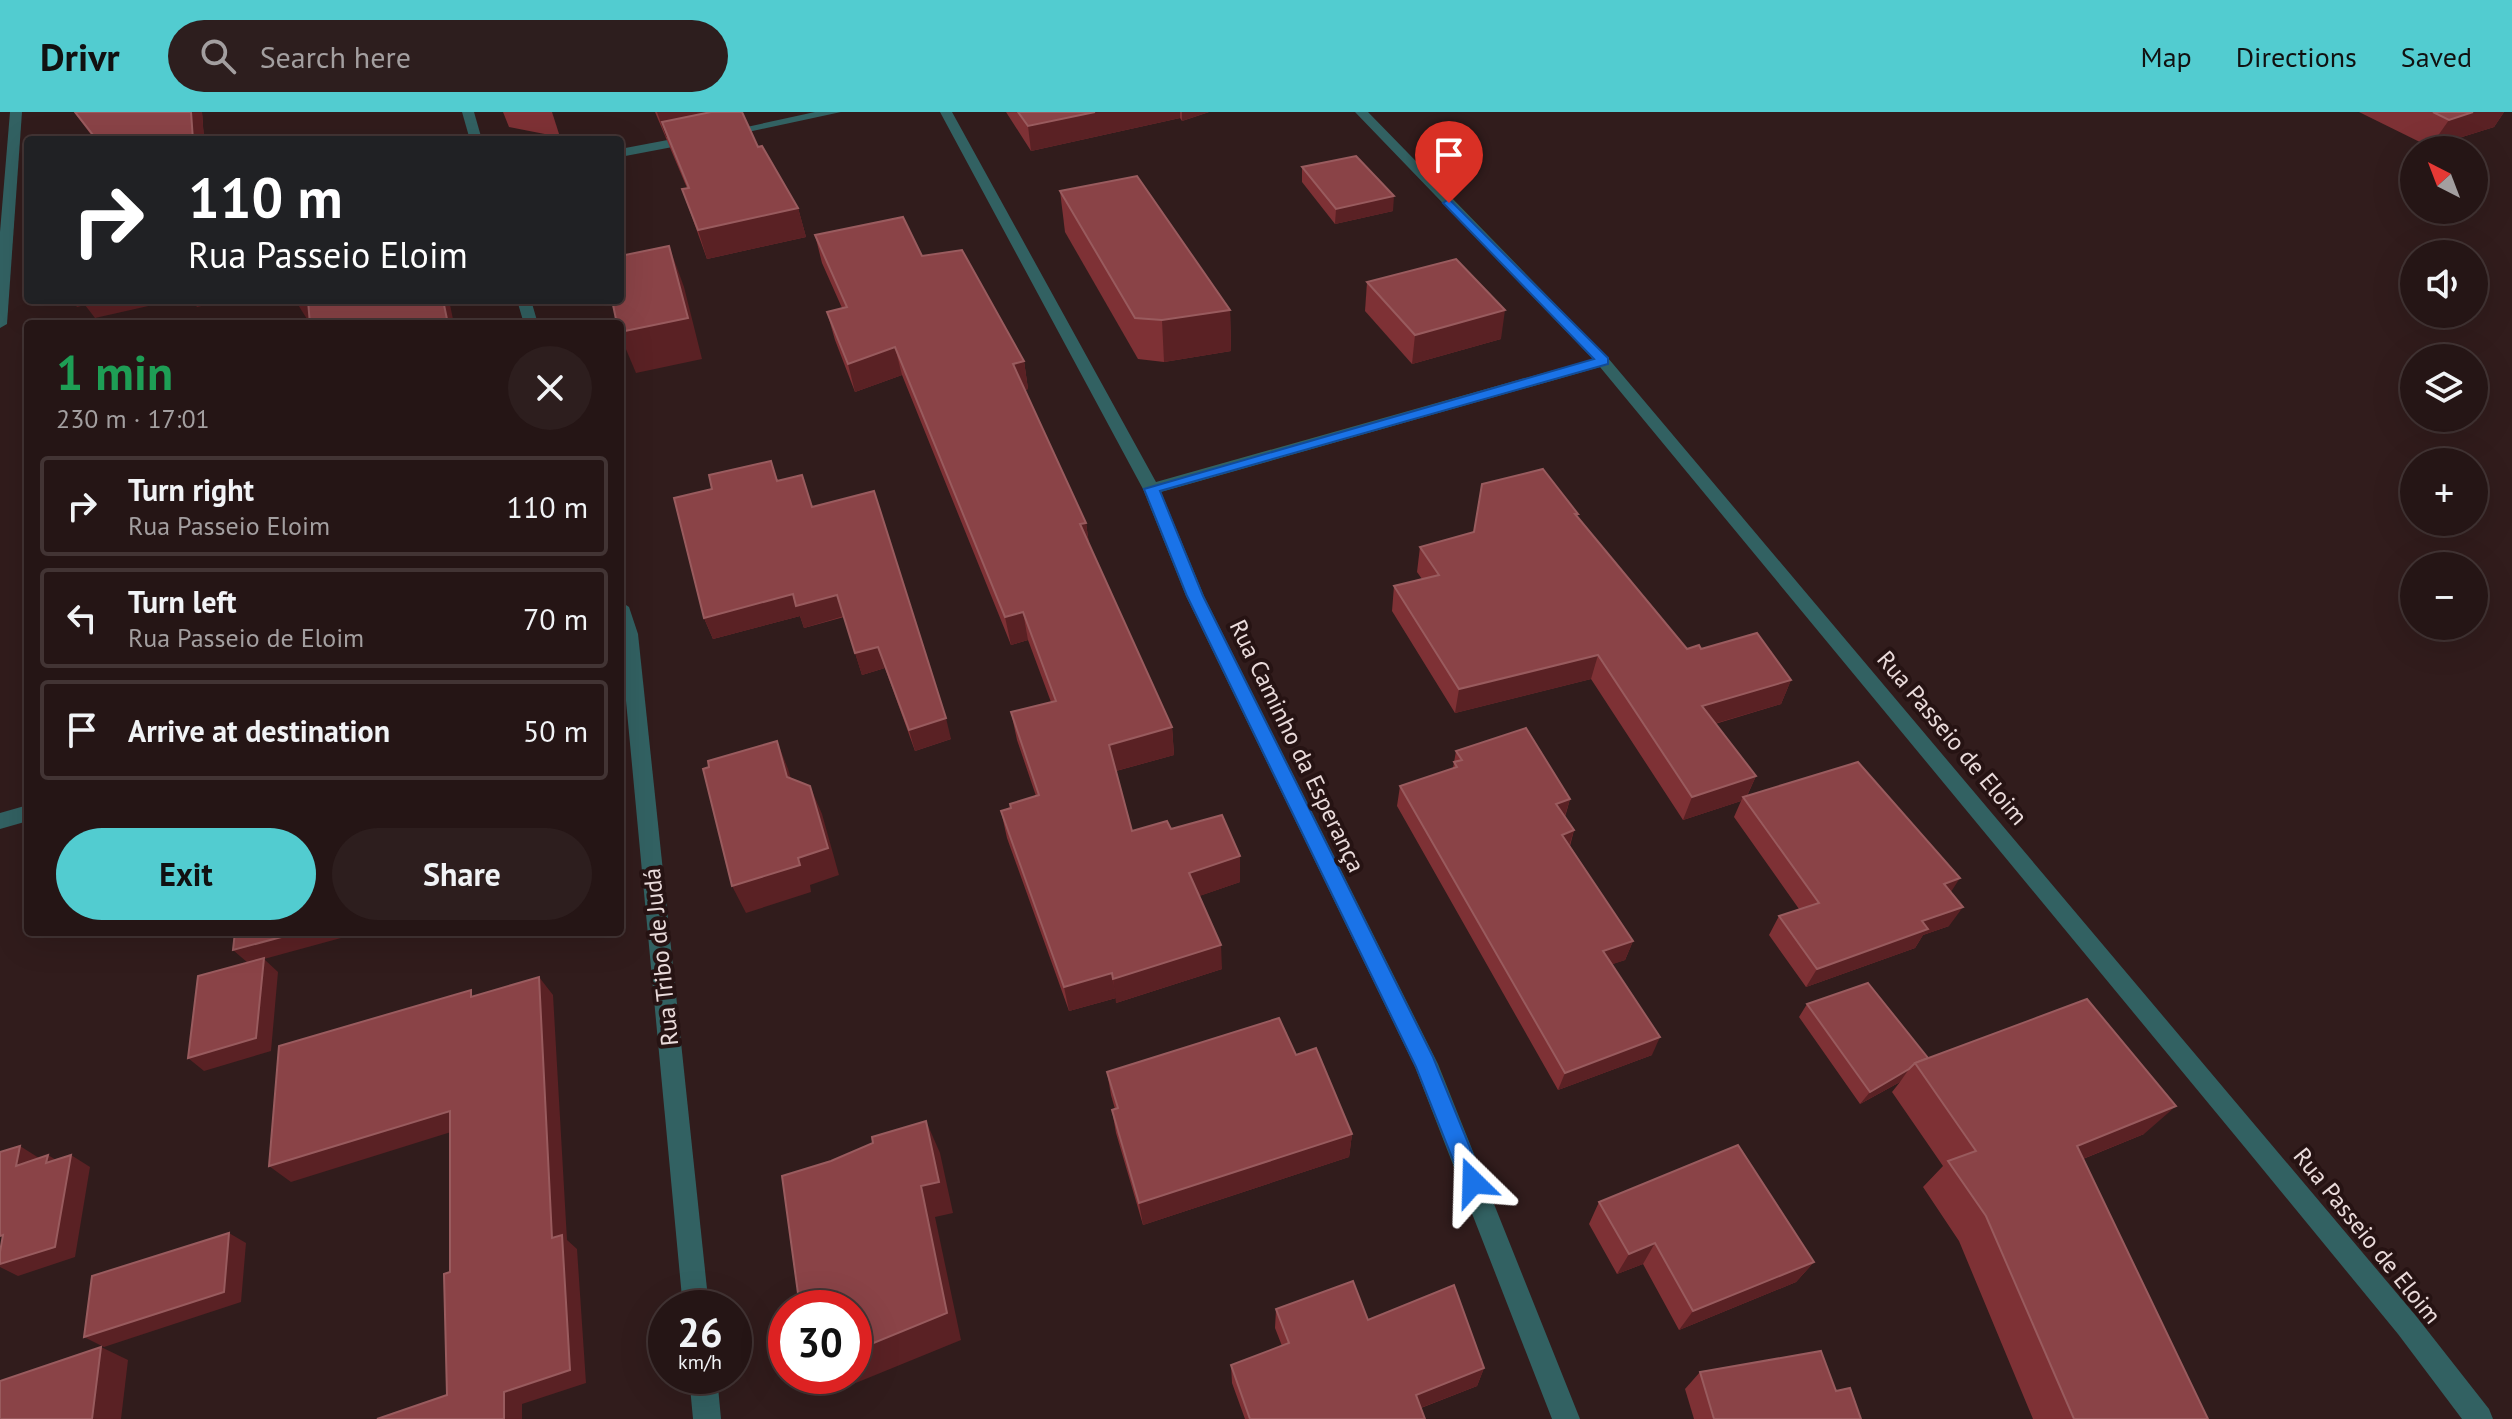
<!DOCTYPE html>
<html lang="en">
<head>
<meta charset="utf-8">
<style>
	body { margin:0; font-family:"PT Sans",sans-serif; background:#2d1e1e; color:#f1f3f6; height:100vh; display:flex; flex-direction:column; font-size:30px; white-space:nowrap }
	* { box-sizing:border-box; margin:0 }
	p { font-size:26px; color:#a39fa0 }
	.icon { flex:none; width:44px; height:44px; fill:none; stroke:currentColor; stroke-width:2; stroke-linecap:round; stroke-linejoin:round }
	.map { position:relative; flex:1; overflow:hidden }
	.drawer { position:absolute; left:24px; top:208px; width:600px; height:616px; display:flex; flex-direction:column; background:#251515; border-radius:8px; box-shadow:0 8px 32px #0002,0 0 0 2px #423434 }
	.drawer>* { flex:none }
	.guide { position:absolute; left:24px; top:24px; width:600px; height:168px; border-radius:8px; box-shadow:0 8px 32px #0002,0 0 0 2px #423434; background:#202124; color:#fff; overflow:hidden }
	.needle { width:52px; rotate:318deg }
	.buttons { position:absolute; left:2400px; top:24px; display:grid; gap:16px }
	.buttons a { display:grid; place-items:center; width:88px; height:88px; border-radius:50%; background:#251515; box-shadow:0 8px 32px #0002,0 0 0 2px #423434; font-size:40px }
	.speed { position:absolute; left:648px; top:1178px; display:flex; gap:16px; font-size:40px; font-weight:700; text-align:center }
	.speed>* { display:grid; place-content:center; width:104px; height:104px; border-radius:50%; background:#251515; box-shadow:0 8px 32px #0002,0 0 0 2px #423434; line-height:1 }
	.speed small { font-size:20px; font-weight:400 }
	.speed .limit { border:12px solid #d22; background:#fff; color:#111 }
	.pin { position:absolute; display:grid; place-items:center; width:68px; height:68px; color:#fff; margin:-82px -34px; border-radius:50% 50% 50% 0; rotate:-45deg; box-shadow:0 0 8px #0007 }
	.pin .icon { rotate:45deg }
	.me { position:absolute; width:88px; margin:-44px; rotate:338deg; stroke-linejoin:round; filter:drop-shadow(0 0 6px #0008) }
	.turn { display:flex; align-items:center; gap:28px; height:168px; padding:0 32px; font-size:36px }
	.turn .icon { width:104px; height:104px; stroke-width:2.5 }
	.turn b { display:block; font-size:56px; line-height:68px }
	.round { display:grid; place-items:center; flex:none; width:84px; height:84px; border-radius:42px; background:#2d1e1e }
	.headline { display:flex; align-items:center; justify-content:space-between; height:136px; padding:0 32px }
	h1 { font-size:48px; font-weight:800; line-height:60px; color:#1e9e55 }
	.action { display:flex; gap:16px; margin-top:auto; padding:16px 32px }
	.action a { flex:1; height:92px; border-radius:48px; background:#52ccd0; color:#111; font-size:32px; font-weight:800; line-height:92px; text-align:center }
	.action a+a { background:#2d1e1e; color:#f1f3f6 }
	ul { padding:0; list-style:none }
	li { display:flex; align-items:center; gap:24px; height:100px; margin:0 16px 12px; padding:0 16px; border:4px solid #423434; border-radius:8px }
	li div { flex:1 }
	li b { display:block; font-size:30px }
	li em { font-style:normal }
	header { display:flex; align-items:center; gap:48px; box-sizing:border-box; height:112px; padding:0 40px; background:#52ccd0; color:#111 }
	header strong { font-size:38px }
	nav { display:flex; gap:44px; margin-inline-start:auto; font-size:28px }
	.search { width:560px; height:72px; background:#2d1e1e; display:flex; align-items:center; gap:20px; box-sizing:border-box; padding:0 28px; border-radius:44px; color:#a39fa0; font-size:30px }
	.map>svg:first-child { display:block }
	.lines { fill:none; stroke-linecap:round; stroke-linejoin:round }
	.minor { fill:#326162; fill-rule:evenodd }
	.wall { fill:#7e3135 }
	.shaded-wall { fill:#5a2124 }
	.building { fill:#8a4347; stroke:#995b5e; stroke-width:2 }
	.route { fill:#1a73e8; stroke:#114b97; stroke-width:2 }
	.labels { text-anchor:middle; stroke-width:8; stroke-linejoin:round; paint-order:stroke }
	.street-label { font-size:24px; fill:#eadbdb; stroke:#261313 }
</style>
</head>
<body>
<header>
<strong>Drivr</strong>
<div class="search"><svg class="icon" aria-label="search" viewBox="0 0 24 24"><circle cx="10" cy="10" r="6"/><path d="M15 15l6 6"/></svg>Search here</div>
<nav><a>Map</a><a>Directions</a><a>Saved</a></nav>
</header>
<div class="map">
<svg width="2512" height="1307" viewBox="0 0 2512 1307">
	<rect width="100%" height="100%" fill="#311c1c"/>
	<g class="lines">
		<!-- minor -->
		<g class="minor">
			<polygon points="10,0 22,0 7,212 0,216 0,120"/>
			<polygon points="462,0 474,0 482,28 470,28"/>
			<polygon points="815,0 841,0 725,25 719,21"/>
			<polygon points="940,0 952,0 1156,370 1593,247 1355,0 1368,0 1608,246 2416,1204 2489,1297 2493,1307 2462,1307 2398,1222 2247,1038 1600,255 1161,380 1204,484 1438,952 1580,1307 1552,1307 1415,955 1186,484 1143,377"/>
			<polygon points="694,23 700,27 699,30 620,45 620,37"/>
			<polygon points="517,188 531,188 538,212 524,212"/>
			<polygon points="620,489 629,495 638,522 709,1196 683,1196 620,525"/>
			<polygon points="28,693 28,709 0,717 0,701"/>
			<polygon points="689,1264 717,1264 721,1307 693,1307"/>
		</g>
	</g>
	<!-- wall -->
	<g class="wall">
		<polygon points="74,0 202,0 204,28 95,28"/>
		<polygon points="503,0 552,0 560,25 509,15"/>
		<polygon points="655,0 742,0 758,35 798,96 806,125 707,147 682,77 687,76"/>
		<polygon points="1006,0 1209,0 1182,9 1180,6 1031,39"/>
		<polygon points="2359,0 2504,0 2494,15 2430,35"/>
		<polygon points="1302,55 1393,99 1335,112 1302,70"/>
		<polygon points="1060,79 1230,198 1231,239 1164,250 1138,247 1065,120"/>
		<polygon points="815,123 922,144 1024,249 1028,277 1025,278 1086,411 1089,432 1172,615 1174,643 1116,659 1132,719 1171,717 1240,770 1199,784 1222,857 1116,891 1116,886 1069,899 1007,726 1001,699 1036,684 1017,628 1011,600 1051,590 1028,528 1011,533 902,263 855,280 835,228 827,200 842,196 822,151"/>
		<polygon points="1367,170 1501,227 1412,252 1365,199"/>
		<polygon points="771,349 778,369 812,395 951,627 915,639 885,556 862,563 844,505 804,516 800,504 713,527 704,506 712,377"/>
		<polygon points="1578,402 1577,405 1687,537 1701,537 1791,568 1781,592 1715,612 1756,664 1747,684 1951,780 1949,814 1923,823 1915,836 1806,875 1769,823 1779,804 1799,797 1734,705 1741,689 1683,708 1591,567 1455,601 1392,499 1394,474 1422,467 1417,460 1420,435"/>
		<polygon points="1456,639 1570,687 1565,705 1574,718 1570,734 1633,829 1625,848 1612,852 1652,943 1558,978 1397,694 1400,674 1453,656"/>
		<polygon points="1807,892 1928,946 2144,1022 2083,1047 2208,1307 2033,1307 1959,1129 1923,1075 1943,1054 1892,980 1900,970 1860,992 1799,905"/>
		<polygon points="1296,943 1352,1022 1349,1045 1143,1113 1116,1021 1112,998 1115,997 1111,983 1107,960"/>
		<polygon points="1599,1090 1814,1150 1796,1170 1679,1218 1643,1152 1617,1162 1589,1112"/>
		<polygon points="1276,1197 1368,1208 1484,1256 1477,1274 1421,1296 1425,1307 1245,1307 1232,1271 1231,1253 1282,1234 1275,1216"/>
		<polygon points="1700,1260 1836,1279 1861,1307 1694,1307 1685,1277"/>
	</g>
	<!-- shaded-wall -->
	<g class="shaded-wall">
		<polygon points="191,0 202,0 204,28 193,28"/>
		<polygon points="657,0 739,0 662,10 667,25 666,25"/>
		<polygon points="1095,0 1180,0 1180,6 1031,39 1028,14"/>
		<polygon points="1182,0 1209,0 1182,9"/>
		<polygon points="2473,0 2504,0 2494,15 2430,35 2449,8"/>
		<polygon points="1394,84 1393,99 1335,112 1336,97"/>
		<polygon points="798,96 806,125 707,147 698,118"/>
		<polygon points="669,134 684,175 702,247 636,261 620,223 620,220"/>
		<polygon points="72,188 175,188 95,206 85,193 77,195"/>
		<polygon points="192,188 228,188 197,195"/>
		<polygon points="443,188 449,188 454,212 448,212"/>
		<polygon points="308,189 310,212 297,191"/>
		<polygon points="1230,198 1231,239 1164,250 1162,208"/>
		<polygon points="1505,198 1501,227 1412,252 1415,223"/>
		<polygon points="895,235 902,263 855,280 848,252"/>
		<polygon points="1024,249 1028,277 1018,280 1013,252"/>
		<polygon points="1086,411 1090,439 1080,412"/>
		<polygon points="793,482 837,483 844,504 804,516 800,504 713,527 704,506"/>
		<polygon points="1023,500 1028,528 1011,533 1005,505"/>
		<polygon points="878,535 885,556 862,563 855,541"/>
		<polygon points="1598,543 1591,567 1455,601 1459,577"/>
		<polygon points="1791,568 1781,592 1693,618 1702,594"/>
		<polygon points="946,606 951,627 915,639 909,618"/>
		<polygon points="1172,615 1174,643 1112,660 1109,633"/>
		<polygon points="777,629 788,657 799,693 787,665"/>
		<polygon points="1756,664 1745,688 1743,685 1741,689 1683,708 1692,685"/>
		<polygon points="810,674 822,702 839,763 810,773 811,780 746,801 732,774 798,746"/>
		<polygon points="1570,687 1564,707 1556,692"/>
		<polygon points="1574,718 1568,738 1562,723"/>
		<polygon points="1240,744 1240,770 1191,787 1189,761"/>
		<polygon points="1960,766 1947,786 1944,772"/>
		<polygon points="1963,795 1949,814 1923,823 1915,836 1806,875 1817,857 1922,809"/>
		<polygon points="300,820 363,820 264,847 278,860 271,939 204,959 188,946 248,851 233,838"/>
		<polygon points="1633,829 1625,848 1596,858 1603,839"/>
		<polygon points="1221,833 1222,857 1116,891 1113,867"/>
		<polygon points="1112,861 1116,886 1069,899 1064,875"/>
		<polygon points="539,865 553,883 567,1128 577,1137 586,1271 522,1292 522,1307 504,1307 504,1280 552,1126"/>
		<polygon points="1660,925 1652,943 1558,978 1565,961"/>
		<polygon points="1909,957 1900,970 1860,992 1870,980"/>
		<polygon points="2176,994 2144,1022 2048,1061 2077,1034"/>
		<polygon points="450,999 467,1015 291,1070 269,1054"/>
		<polygon points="926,1009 940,1041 953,1101 935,1105 961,1228 841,1277 830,1264 854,1264 854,1239 921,1074"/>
		<polygon points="1352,1022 1349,1045 1143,1113 1139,1091"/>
		<polygon points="20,1034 39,1046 16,1054"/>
		<polygon points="48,1043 67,1055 46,1051"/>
		<polygon points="71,1043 90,1055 75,1145 18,1164 0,1155 0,1152"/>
		<polygon points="229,1121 246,1131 241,1190 104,1235 84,1225"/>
		<polygon points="1655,1131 1643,1152 1617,1162 1629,1142"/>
		<polygon points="1814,1150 1796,1170 1679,1218 1693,1199"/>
		<polygon points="101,1235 128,1248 121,1307 92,1307"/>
		<polygon points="1484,1256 1477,1274 1410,1300 1416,1283"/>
	</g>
	<!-- building -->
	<g class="building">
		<polygon points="75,0 191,0 193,28 97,28"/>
		<polygon points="711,0 742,0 758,35 762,34 798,96 698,118 682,77 689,76 662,10"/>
		<polygon points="1018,0 1095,0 1028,14"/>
		<polygon points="2433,0 2473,0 2449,8"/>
		<polygon points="1356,44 1394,84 1336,97 1302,55"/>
		<polygon points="1137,64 1230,198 1162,208 1135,206 1060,79"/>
		<polygon points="903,105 922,144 962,138 1024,249 1013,252 1086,411 1080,412 1172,615 1109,633 1132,719 1167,709 1171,717 1222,703 1240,744 1189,761 1221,833 1113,867 1112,861 1064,875 1001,699 1011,696 1010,692 1039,683 1011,600 1056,589 1023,500 1005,505 895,235 848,252 827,200 847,195 815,123"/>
		<polygon points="669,134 688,206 620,220 620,212 617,212 612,188 620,188 620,144"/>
		<polygon points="1456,147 1505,198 1415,223 1367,170"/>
		<polygon points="297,188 443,188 448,212 310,212 308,189 297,191"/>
		<polygon points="771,349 777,369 802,363 812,395 874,379 946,606 909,618 878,535 855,541 837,483 796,494 793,482 704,506 674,386 712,377 709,363"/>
		<polygon points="1543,357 1578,402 1575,402 1687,537 1699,533 1701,537 1757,521 1791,568 1702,594 1756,664 1692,685 1598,543 1459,577 1394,474 1439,463 1420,435 1474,420 1482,372"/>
		<polygon points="1526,616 1570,687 1556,692 1574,718 1562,723 1633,829 1603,839 1660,925 1565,961 1400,674 1457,655 1454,650 1462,648 1456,639"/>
		<polygon points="777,629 787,665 810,674 828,736 798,746 800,753 732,774 703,657 709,655 708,649"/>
		<polygon points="1858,650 1960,766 1944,772 1963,795 1922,809 1928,817 1817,857 1779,804 1819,791 1743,685"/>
		<polygon points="235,820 300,820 233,838"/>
		<polygon points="264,846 256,926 188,946 198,864"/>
		<polygon points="539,865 552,1126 562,1123 570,1258 504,1280 504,1307 377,1307 447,1283 444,1162 450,1160 450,999 269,1054 279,934 471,878 471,885"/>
		<polygon points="1868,871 1928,946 1915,951 1909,957 1870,980 1807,892"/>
		<polygon points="2087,887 2176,994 2077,1034 2208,1307 2074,1307 1986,1104 1948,1049 1976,1039 1915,951"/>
		<polygon points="1279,906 1296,943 1316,936 1352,1022 1139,1091 1112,998 1118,996 1107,960"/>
		<polygon points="926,1009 939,1070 921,1074 947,1201 854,1239 854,1196 800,1196 782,1064 831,1049 873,1031 872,1025"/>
		<polygon points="1738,1033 1814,1150 1693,1199 1655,1131 1629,1142 1599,1090"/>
		<polygon points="20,1034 16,1054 48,1043 46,1051 71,1043 55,1135 0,1152 0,1140 3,1123 0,1124 0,1040"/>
		<polygon points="229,1121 224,1180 84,1225 92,1164"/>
		<polygon points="1353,1169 1368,1208 1454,1173 1484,1256 1416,1283 1425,1307 1250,1307 1231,1253 1289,1231 1276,1197"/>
		<polygon points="101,1235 92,1307 0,1307 0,1269"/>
		<polygon points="1821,1239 1836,1279 1850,1276 1861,1307 1714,1307 1700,1260"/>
	</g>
	<!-- route -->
	<polygon class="route" points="1449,87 1608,246 1608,252 1160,379 1203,484 1433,945 1484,1070 1481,1078 1473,1081 1465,1078 1416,955 1187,484 1144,377 1594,247 1445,93 1443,91"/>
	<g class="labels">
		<!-- street labels -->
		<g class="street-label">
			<text transform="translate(1952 626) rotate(50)" y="8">Rua Passeio de Eloim</text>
			<text transform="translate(1297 634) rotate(64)" y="8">Rua Caminho da Esperança</text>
			<text transform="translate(661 845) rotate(-96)" y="8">Rua Tribo de Judá</text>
			<text transform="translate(2367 1124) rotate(51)" y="8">Rua Passeio de Eloim</text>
		</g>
	</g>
</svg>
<div class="buttons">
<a><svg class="needle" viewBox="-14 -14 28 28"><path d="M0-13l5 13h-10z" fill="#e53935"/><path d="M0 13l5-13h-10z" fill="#a39fa0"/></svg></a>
<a><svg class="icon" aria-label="sound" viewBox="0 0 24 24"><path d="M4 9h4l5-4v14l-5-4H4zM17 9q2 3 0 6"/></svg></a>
<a><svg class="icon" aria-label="layers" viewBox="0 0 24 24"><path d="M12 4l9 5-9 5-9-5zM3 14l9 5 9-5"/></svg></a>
<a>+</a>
<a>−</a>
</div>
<div class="speed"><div>26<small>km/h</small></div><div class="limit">30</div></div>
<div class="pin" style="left:1449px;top:91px;background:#d93025"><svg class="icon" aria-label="arrive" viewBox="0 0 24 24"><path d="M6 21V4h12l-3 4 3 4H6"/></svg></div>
<svg class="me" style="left:1473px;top:1070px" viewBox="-20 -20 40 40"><path d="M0-17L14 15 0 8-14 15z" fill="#1a73e8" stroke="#fff" stroke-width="4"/></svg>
<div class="guide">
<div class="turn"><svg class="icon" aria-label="right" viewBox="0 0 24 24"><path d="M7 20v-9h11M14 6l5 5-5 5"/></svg><div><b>110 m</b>Rua Passeio Eloim</div></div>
</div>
<section class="drawer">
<div class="headline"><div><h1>1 min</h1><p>230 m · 17:01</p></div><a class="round"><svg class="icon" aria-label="close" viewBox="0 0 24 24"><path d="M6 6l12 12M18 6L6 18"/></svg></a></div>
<ul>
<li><svg class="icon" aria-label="right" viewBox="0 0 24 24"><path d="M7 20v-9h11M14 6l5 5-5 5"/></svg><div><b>Turn right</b><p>Rua Passeio Eloim</p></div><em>110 m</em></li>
<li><svg class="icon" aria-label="left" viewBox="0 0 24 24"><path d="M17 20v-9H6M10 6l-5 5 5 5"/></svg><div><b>Turn left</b><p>Rua Passeio de Eloim</p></div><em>70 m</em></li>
<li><svg class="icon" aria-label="arrive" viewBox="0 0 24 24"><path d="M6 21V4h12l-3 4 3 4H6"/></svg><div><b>Arrive at destination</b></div><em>50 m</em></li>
</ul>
<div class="action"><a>Exit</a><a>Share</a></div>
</section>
</div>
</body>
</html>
